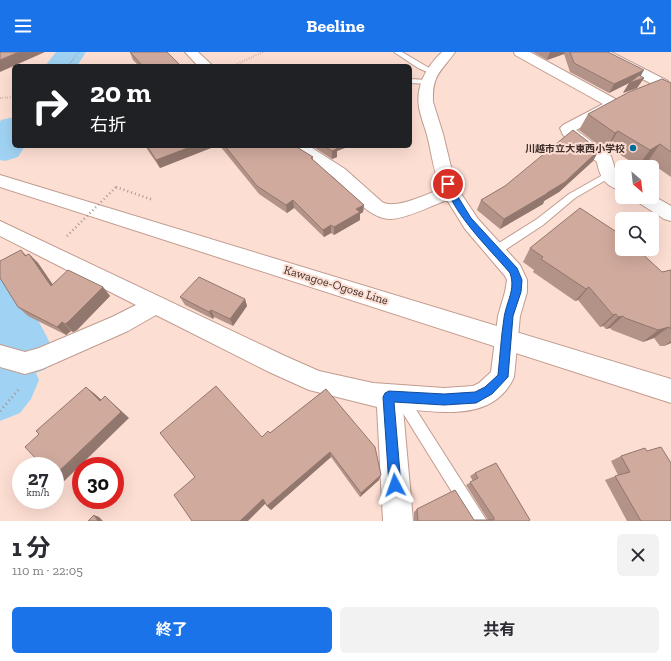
<!DOCTYPE html>
<html lang="ja">
<head>
<meta charset="utf-8">
<style>
	body { margin:0; font-family:"Zilla Slab","Noto Sans JP",serif; background:#f2f2f3; color:#2b2b33; height:100vh; display:flex; flex-direction:column; font-size:15px; white-space:nowrap }
	* { box-sizing:border-box; margin:0 }
	p { font-size:13px; color:#7c7c81 }
	.icon { flex:none; width:22px; height:22px; fill:none; stroke:currentColor; stroke-width:2; stroke-linecap:round; stroke-linejoin:round }
	.map { position:relative; height:469px; overflow:hidden }
	.drawer { display:flex; flex-direction:column; background:#fff; flex:1 }
	.drawer>* { flex:none }
	.banner { position:absolute; left:12px; top:12px; width:400px; height:84px; border-radius:6px; box-shadow:0 4px 16px #0002; background:#202124; color:#fff; overflow:hidden }
	.needle { width:26px; rotate:152deg }
	.buttons { position:absolute; left:615px; top:108px; display:grid; gap:8px }
	.buttons a { display:grid; place-items:center; width:44px; height:44px; border-radius:6px; background:#fff; box-shadow:0 4px 16px #0002; font-size:20px }
	.speed { position:absolute; left:12px; top:405px; display:flex; gap:8px; font-size:20px; font-weight:700; text-align:center }
	.speed>* { display:grid; place-content:center; width:52px; height:52px; border-radius:50%; background:#fff; box-shadow:0 4px 16px #0002; line-height:1 }
	.speed small { font-size:10px; font-weight:400 }
	.speed .limit { border:6px solid #d22; background:#fff; color:#111 }
	.pin { position:absolute; display:grid; place-items:center; width:34px; height:34px; color:#fff; margin:-17px; border:2px solid #fff; border-radius:50%; box-shadow:0 1px 4px #0007 }
	.me { position:absolute; width:44px; margin:-22px; rotate:356deg; stroke-linejoin:round; filter:drop-shadow(0 0 3px #0008) }
	.turn { display:flex; align-items:center; gap:14px; height:84px; padding:0 12px; font-size:18px }
	.turn .icon { width:52px; height:52px; stroke-width:2.5 }
	.turn b { display:block; font-size:28px; line-height:34px }
	.round { display:grid; place-items:center; flex:none; width:42px; height:42px; border-radius:6px; background:#f2f2f3 }
	.overview { display:flex; align-items:center; justify-content:space-between; height:68px; padding:0 12px }
	h1 { font-size:24px; font-weight:700; line-height:30px }
	.action { display:flex; gap:8px; margin-top:auto; padding:8px 12px }
	.action a { flex:1; height:46px; border-radius:6px; background:#1a73e8; color:#fff; font-size:16px; font-weight:700; line-height:46px; text-align:center }
	.action a+a { background:#f2f2f3; color:#2b2b33 }
	header { display:flex; justify-content:space-between; align-items:center; height:52px; padding:0 12px; background:#1a73e8; color:#fff; font-size:18px; font-weight:700 }
	.map>svg:first-child { display:block }
	.lines { fill:none; stroke-linecap:round; stroke-linejoin:round }
	.river { fill:#a0d3f3; fill-rule:evenodd }
	.service-casing { stroke:#c19c8f; stroke-width:2 }
	.minor-casing { stroke:#c19c8f; stroke-width:2 }
	.secondary-casing { stroke:#c19c8f; stroke-width:2 }
	.path-far2 { stroke:#ab938b; stroke-width:2; stroke-dasharray:0.5 2; stroke-linecap:butt }
	.path-far1 { stroke:#ab938b; stroke-width:2.5; stroke-dasharray:1 3; stroke-linecap:butt }
	.path { stroke:#ab938b; stroke-width:3; stroke-dasharray:1 3.5; stroke-linecap:butt }
	.service { fill:#fff; fill-rule:evenodd }
	.minor { fill:#fff; fill-rule:evenodd }
	.secondary { fill:#fff; fill-rule:evenodd }
	.path-bridge { stroke:#ab938b; stroke-width:2.5; stroke-dasharray:1 3; stroke-linecap:butt }
	.wall { fill:#b39287 }
	.shaded-wall { fill:#92776e }
	.building { fill:#d0aa9d; stroke:#92776e }
	.route { fill:#1a73e8; stroke:#114b97 }
	.poi-dot { fill:#006c98; stroke:#fdded3; stroke-width:1.5 }
	.labels { text-anchor:middle; stroke-width:4; stroke-linejoin:round; paint-order:stroke }
	.far-poi-label { font-size:10px; font-weight:bold; fill:#3e2f2a; stroke:#fdded3; text-anchor:end }
	.street-label { font-size:12px; fill:#3e2f2a; stroke:#fdded3 }
</style>
</head>
<body>
<header><svg class="icon" aria-label="menu" viewBox="0 0 24 24"><path d="M4 6h16M4 12h16M4 18h16"/></svg>Beeline<svg class="icon" aria-label="share" viewBox="0 0 24 24"><path d="M12 15V3M7 8l5-5 5 5M5 13v7h14v-7"/></svg></header>
<div class="map">
<svg width="671" height="469" viewBox="0 0 671 469">
	<rect width="100%" height="100%" fill="#fdded3"/>
	<g class="lines">
		<!-- river -->
		<g class="river">
			<polygon points="56,0 86,0 77,14 45,14"/>
			<polygon points="14,65 14,94 25,94 18,105 5,109 0,108 0,70 1,68"/>
			<polygon points="0,226 18,232 46,283 54,300 46,317 36,321 39,328 31,347 20,361 0,369 0,306 2,305 0,301"/>
		</g>
		<!-- service casing -->
		<g class="service-casing">
			<g id="service">
				<polygon points="394,0 402,0 436,20 432,22 418,16"/>
				<polygon points="410,27 428,28 432,30 428,32 410,31"/>
				<polygon points="608,120 611,121 612,123 611,125 575,146 543,173 499,202 491,202 490,199 491,196 537,167 569,142"/>
				<polygon points="401,340 406,342 487,469 470,469 396,350 394,346 396,342"/>
			</g>
		</g>
		<!-- minor casing -->
		<g class="minor-casing">
			<g id="minor">
				<polygon points="185,0 198,0 213,14 198,14"/>
				<path d="M 442,0 L 455,0 C 441,20 432,22 433,50 L 443,82 L 452,119 L 460,140 L 478,167 L 520,213 L 527,228 L 527,240 L 520,264 L 514,325 C 494,370 442,360 403,357 L 413,469 L 383,469 L 377,355 L 309,338 L 269,320 L 156,263 L 128,279 L 42,317 L 25,322 L 0,315 L 0,293 L 25,300 L 39,296 L 112,265 L 136,253 L 0,184 L 0,169 L 285,304 L 319,319 L 373,331 L 444,336 L 473,334 L 479,331 L 491,320 L 498,264 L 505,240 L 507,228 L 505,224 L 465,177 L 447,148 C 431,154 408,166 391,167 C 367,167 350,139 333,125 C 320,115 306,107 292,98 L 290,94 L 309,94 L 345,117 L 382,150 C 395,158 427,142 441,137 C 434,121 432,104 428,87 C 426,78 422,69 420,60 C 414,37 425,16 442,0 Z"/>
				<path d="M 514,0 L 530,0 L 619,49 L 621,52 L 619,55 L 576,78 L 611,104 L 616,120 L 622,124 L 622,139 C 605,134 600,126 597,110 L 563,83 L 560,76 L 563,73 L 603,52 L 515,3 Z"/>
				<path d="M 595,0 L 611,0 L 668,29 L 670,32 C 665,39 648,45 640,43 L 638,40 L 640,37 L 652,32 L 596,3 Z"/>
				<polygon points="652,143 671,154 671,169 664,167 636,149 633,145 652,145"/>
			</g>
		</g>
		<!-- secondary casing -->
		<g class="secondary-casing">
			<polygon id="secondary" points="0,123 671,327 671,351 0,135"/>
		</g>
		<!-- path-far2 -->
		<g class="path-far2">
			<polyline points="68,14 79,0"/>
			<polyline points="233,14 263,0"/>
			<polyline points="0,46 14,45"/>
		</g>
		<!-- path-far1 -->
		<polyline class="path-far1" points="116,135 153,148"/>
		<!-- path -->
		<polyline class="path" points="0,359 20,336"/>
		<!-- service -->
		<use href="#service" class="service"/>
		<!-- minor -->
		<use href="#minor" class="minor"/>
		<!-- secondary -->
		<use href="#secondary" class="secondary"/>
		<!-- path-bridge -->
		<polyline class="path-bridge" points="67,184 116,135"/>
	</g>
	<!-- wall -->
	<g class="wall">
		<polygon points="130,0 181,14 139,14 133,8"/>
		<polygon points="533,0 608,0 640,24 644,26 637,36 623,41 629,31 609,41 570,20 564,2 547,8"/>
		<polygon points="671,31 671,125 648,109 638,114 608,95 605,98 579,78 588,62"/>
		<polygon points="145,94 216,94 160,116"/>
		<polygon points="220,94 295,94 313,105 313,108 364,153 363,160 360,162 360,168 334,183 331,181 324,185 294,156 287,161 259,142"/>
		<polygon points="312,94 350,94 337,99 337,105 332,107"/>
		<polygon points="599,98 593,109 559,140 544,149 543,152 500,177 477,158 481,148 505,134"/>
		<polygon points="530,196 662,220 671,218 671,291 664,294 660,294 654,286 643,290 612,278 610,276 606,277 603,274 600,275 578,248 575,249 533,220 534,218 523,210"/>
		<polygon points="21,198 26,203 29,202 38,211 53,233 103,235 110,244 77,278 73,280 71,279 66,283 28,264 18,255"/>
		<polygon points="180,245 245,247 247,254 233,274 214,265 213,267 185,253"/>
		<polygon points="326,337 379,428 360,445 331,405 271,458 267,454 262,385 270,381"/>
		<polygon points="647,399 671,469 627,469 605,428 618,423 611,409 621,404"/>
		<polygon points="475,421 528,469 414,469 414,460 417,457 474,468 488,468 466,433 473,429 470,424"/>
	</g>
	<!-- shaded-wall -->
	<g class="shaded-wall">
		<polygon points="19,0 45,0 0,20 0,8"/>
		<polygon points="550,0 565,0 564,2 547,8"/>
		<polygon points="644,18 639,27 644,26 637,36 623,41 629,31 609,41 614,32"/>
		<polygon points="618,79 608,95 605,98 615,81"/>
		<polygon points="660,92 648,109 638,114 650,98"/>
		<polygon points="193,94 216,94 160,116 156,108"/>
		<polygon points="332,94 350,94 337,99 337,105 332,107"/>
		<polygon points="599,98 593,109 559,140 544,149 543,152 500,177 504,167 547,141"/>
		<polygon points="293,148 294,156 287,161 286,153"/>
		<polygon points="364,153 363,160 360,162 360,168 334,183 334,175 356,157"/>
		<polygon points="331,173 331,181 324,185 323,178"/>
		<polygon points="29,202 38,211 60,243 51,234"/>
		<polygon points="103,235 110,244 77,278 73,280 65,272"/>
		<polygon points="589,235 578,248 575,249 586,237"/>
		<polygon points="245,247 247,254 233,274 230,267"/>
		<polygon points="211,258 214,265 213,267 209,260"/>
		<polygon points="616,262 603,274 600,275 613,263"/>
		<polygon points="623,264 610,276 606,277 618,265"/>
		<polygon points="62,270 71,279 66,283 57,275"/>
		<polygon points="669,275 654,286 643,290 658,278"/>
		<polygon points="671,289 671,291 664,294"/>
		<polygon points="86,335 95,342 109,355 100,349"/>
		<polygon points="105,344 129,366 55,438 55,423"/>
		<polygon points="330,400 331,405 271,458 267,454"/>
		<polygon points="381,423 379,428 360,445 361,441"/>
		<polygon points="263,447 266,451 248,469 240,469"/>
		<polygon points="35,448 45,448 43,450"/>
		<polygon points="94,463 99,465 103,469 98,469"/>
	</g>
	<!-- building -->
	<g class="building">
		<polygon points="0,0 19,0 0,8"/>
		<polygon points="130,0 167,0 181,14 143,14"/>
		<polygon points="570,0 608,0 644,18 614,32 574,11"/>
		<polygon points="639,23 644,26 629,31"/>
		<polygon points="662,27 671,31 671,100 660,92 650,98 618,79 615,81 588,62 629,40"/>
		<polygon points="573,78 599,98 565,130 547,141 548,141 504,167 481,148 505,134"/>
		<polygon points="147,94 193,94 156,108"/>
		<polygon points="225,94 295,94 313,105 311,106 364,153 356,157 360,160 334,175 331,173 323,178 293,148 286,153 257,134"/>
		<polygon points="324,94 334,94 337,97 332,99"/>
		<polygon points="580,156 615,179 617,178 622,183 622,197 637,197 662,220 671,218 671,277 669,275 658,278 625,266 623,264 618,265 616,262 613,263 589,235 586,237 541,207 543,205 530,196"/>
		<polygon points="21,198 25,204 29,202 51,234 68,218 103,235 68,270 65,272 62,270 57,275 18,255 0,226 0,209"/>
		<polygon points="199,225 245,247 230,267 211,258 209,260 180,245"/>
		<polygon points="216,334 262,385 268,379 270,381 326,337 375,395 381,423 361,441 330,400 267,454 263,447 240,469 192,469 174,443 195,425 160,381"/>
		<polygon points="86,335 100,349 105,344 121,360 55,423 55,414 32,414 38,409 25,395 39,382 36,379"/>
		<polygon points="661,395 671,411 671,469 641,469 615,424 630,420 621,404 645,396 647,399"/>
		<polygon points="496,411 530,468 528,469 418,469 417,457 455,438 474,468 494,468 494,466 470,430 478,426 475,421"/>
		<polygon points="21,425 21,436 16,430"/>
		<polygon points="94,463 98,469 88,469"/>
	</g>
	<!-- route -->
	<path class="route" d="M 448,129 L 451,130 L 455,140 L 471,166 L 517,216 L 522,228 L 521,240 L 513,264 L 508,325 L 492,342 L 476,351 L 444,353 L 394,350 L 401,433 L 399,437 L 395,439 L 391,437 L 389,433 L 383,345 L 385,341 L 389,339 L 444,342 L 475,340 L 485,335 L 498,323 C 500,304 501,285 504,266 C 506,250 516,238 510,221 C 486,193 457,166 444,132 Z"/>
	<!-- markers -->
	<circle class="poi-dot" cx="633" cy="96" r="4"/>
	<g class="labels">
		<!-- far-poi labels -->
		<g class="far-poi-label">
			<text x="625" y="100">川越市立大東西小学校</text>
		</g>
		<!-- street labels -->
		<g class="street-label">
			<text transform="translate(336 233) rotate(17)" y="4">Kawagoe-Ogose Line</text>
		</g>
	</g>
</svg>
<div class="buttons">
<a><svg class="needle" viewBox="-14 -14 28 28"><path d="M0-13l5 13h-10z" fill="#e53935"/><path d="M0 13l5-13h-10z" fill="#7c7c81"/></svg></a>
<a><svg class="icon" aria-label="search" viewBox="0 0 24 24"><circle cx="10" cy="10" r="6"/><path d="M15 15l6 6"/></svg></a>
</div>
<div class="speed"><div>27<small>km/h</small></div><div class="limit">30</div></div>
<div class="pin" style="left:448px;top:132px;background:#d93025"><svg class="icon" aria-label="arrive" viewBox="0 0 24 24"><path d="M6 21V4h12l-3 4 3 4H6"/></svg></div>
<svg class="me" style="left:395px;top:433px" viewBox="-20 -20 40 40"><path d="M0-17L14 15 0 8-14 15z" fill="#1a73e8" stroke="#fff" stroke-width="4"/></svg>
<div class="banner">
<div class="turn"><svg class="icon" aria-label="right" viewBox="0 0 24 24"><path d="M7 20v-9h11M14 6l5 5-5 5"/></svg><div><b>20 m</b>右折</div></div>
</div>
</div>
<section class="drawer">
<div class="overview"><div><h1>1 分</h1><p>110 m · 22:05</p></div><a class="round"><svg class="icon" aria-label="close" viewBox="0 0 24 24"><path d="M6 6l12 12M18 6L6 18"/></svg></a></div>
<div class="action"><a>終了</a><a>共有</a></div>
</section>
</body>
</html>
